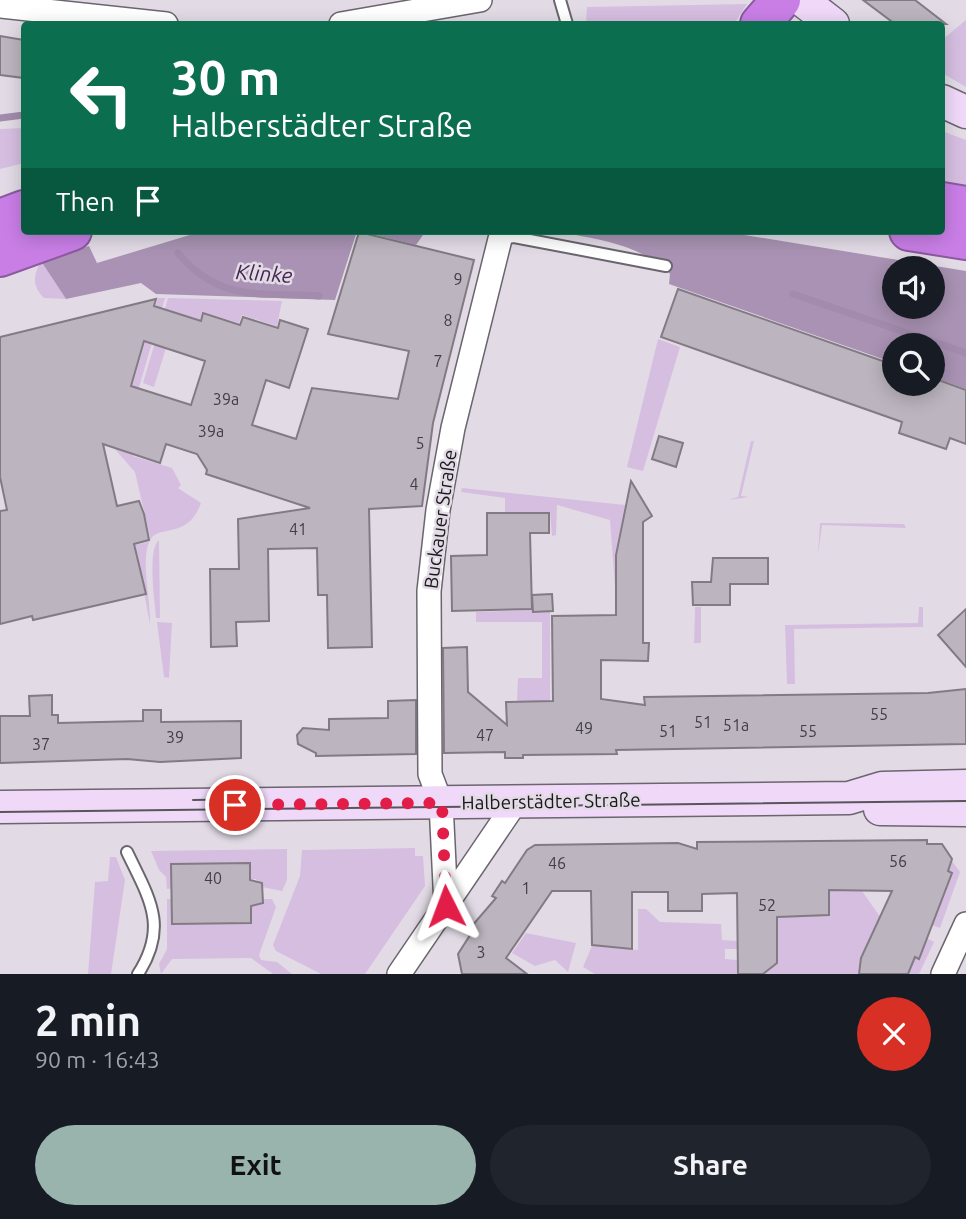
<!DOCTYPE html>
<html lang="en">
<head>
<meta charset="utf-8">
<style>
	body { margin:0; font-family:Ubuntu,sans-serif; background:#20242c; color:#f1f3f6; height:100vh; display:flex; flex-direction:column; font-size:26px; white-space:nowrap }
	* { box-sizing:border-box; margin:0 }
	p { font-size:23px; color:#9ea1a6 }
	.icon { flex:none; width:38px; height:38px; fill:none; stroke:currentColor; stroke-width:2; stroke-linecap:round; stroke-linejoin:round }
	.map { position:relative; height:974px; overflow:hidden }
	.sheet { display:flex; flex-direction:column; background:#171b24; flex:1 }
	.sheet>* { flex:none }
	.top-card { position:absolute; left:21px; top:21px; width:924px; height:214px; border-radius:7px; box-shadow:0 4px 18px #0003; background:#0b6e4f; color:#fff; overflow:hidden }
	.controls { position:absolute; left:882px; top:256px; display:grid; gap:14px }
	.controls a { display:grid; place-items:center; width:63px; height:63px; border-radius:50%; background:#171b24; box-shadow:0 4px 18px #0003; font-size:35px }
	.pin { position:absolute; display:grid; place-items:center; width:60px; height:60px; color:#fff; margin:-30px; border:4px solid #fff; border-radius:50%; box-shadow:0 2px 7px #0007 }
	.me { position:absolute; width:77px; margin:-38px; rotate:357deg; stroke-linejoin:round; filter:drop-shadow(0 0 5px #0008) }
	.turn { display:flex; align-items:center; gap:24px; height:147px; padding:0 35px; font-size:32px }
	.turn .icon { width:91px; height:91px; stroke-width:2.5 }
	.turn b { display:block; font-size:49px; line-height:60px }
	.then { display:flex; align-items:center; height:66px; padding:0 35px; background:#0003; gap:14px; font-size:26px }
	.round { display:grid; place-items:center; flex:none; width:74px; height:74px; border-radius:37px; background:#20242c }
	.headline { display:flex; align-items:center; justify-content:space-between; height:119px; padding:0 35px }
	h1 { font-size:42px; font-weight:700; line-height:52px }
	.button { display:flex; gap:14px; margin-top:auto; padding:14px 35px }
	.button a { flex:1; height:80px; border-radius:42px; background:#99b4ac; color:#111; font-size:28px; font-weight:700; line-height:80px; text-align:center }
	.button a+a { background:#20242c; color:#f1f3f6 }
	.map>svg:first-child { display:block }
	.green { fill:#d6bee0 }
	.forest { fill:#a992b3; fill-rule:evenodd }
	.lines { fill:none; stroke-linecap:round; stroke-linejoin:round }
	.stream { stroke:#a28bac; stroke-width:7 }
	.building { fill:#bcb5bf; stroke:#827b84; stroke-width:2; fill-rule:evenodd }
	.lane-casing { stroke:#6b656e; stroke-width:14 }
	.street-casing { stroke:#6b656e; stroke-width:26 }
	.secondary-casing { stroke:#6b656e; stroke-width:35 }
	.highway-casing { stroke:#8c5a9f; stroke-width:42 }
	.lane { stroke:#fff; stroke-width:10 }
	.street { stroke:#fff; stroke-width:23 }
	.secondary { stroke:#efd8f8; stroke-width:32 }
	.highway { stroke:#c97ee6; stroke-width:38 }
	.tram { stroke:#59555b; stroke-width:2 }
	.route { stroke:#e11d48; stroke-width:12; stroke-dasharray:0 21.6 }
	.labels { text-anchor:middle; stroke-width:5; stroke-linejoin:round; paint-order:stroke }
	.number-label { font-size:16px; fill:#423f44 }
	.street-label { font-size:19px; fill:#1a181b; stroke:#e2dbe6 }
	.water-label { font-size:21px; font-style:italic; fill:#452551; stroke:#e2dbe6 }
</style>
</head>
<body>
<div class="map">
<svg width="966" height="974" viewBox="0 0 966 974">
	<rect width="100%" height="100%" fill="#e2dbe6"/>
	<!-- green -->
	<g class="green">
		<polygon points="747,4 734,24 586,24 587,7"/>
		<polygon points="966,20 966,87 942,73 942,40"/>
		<polygon points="24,128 24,163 0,169 0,129"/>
		<polygon points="942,131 966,140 966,189 942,186"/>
		<path d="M 41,261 L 66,299 L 44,298 C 32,286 33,276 41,261 Z"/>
		<path d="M 158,298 L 165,298 L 124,439 L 137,440 L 133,456 L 172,468 L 181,485 L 178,488 L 201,503 C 188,540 159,524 150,540 C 140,559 151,602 150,624 L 135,545 L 148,542 L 150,537 L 135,472 L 114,448 Z"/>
		<polygon points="168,298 282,301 277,326 242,315 239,323 202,312 200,321 208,362 166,348 154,387 143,383"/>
		<polygon points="658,339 680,347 643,471 627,467"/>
		<polygon points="751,441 754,441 741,496 749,497 728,500 738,497"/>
		<polygon points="462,488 625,505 615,555 616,601 610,520 557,505 556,535 552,536 550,512 505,512 505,498 461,492"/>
		<polygon points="820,523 904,524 906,528 822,525 818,555"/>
		<path d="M 159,540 L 160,618 L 156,618 C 155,602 147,549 159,540 Z"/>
		<polygon points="695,607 701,607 701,643 694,643"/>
		<polygon points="919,607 923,607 923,627 794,629 795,684 787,684 785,625 918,623"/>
		<polygon points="532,610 550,612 550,701 517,701 518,678 542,678 542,622 476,622 476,612"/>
		<polygon points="157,622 172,623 169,678 164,677"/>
		<polygon points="415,848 415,856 423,856 425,886 365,974 321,974 276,951 273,945 300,876 302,850"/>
		<polygon points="287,849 287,880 282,891 262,887 256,879 249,879 167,889 166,877 159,870 151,851"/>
		<polygon points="110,857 116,857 125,880 111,974 88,974 95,882 108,881"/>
		<polygon points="952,861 960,872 940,928 929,924"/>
		<polygon points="830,888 862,891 881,918 861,958 859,974 764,974 778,963 777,894 809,895 809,916 829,916"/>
		<polygon points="167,899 257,905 262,904 263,899 272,899 276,907 259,955 261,960 277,962 292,974 273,974 251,958 172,959 161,974 159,964 167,949"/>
		<polygon points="638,909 646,909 660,922 721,924 722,940 737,941 737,949 725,949 725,959 737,960 737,973 740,974 595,974 583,967 592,946 638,950"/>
		<polygon points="526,933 576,943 568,972 555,960 535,966 512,953"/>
		<polygon points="924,937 934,942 919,974 908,974"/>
	</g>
	<!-- forest -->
	<g class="forest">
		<polygon points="203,231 357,231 335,300 156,294 141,283 66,299 41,261 89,246 97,263"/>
		<polygon points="360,231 457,231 423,235 416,245"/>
		<path d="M 553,231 L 720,231 L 966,271 L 966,389 L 933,377 L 933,345 L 894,345 L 894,363 L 669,284 L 670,274 C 639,243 595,239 553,231 ZM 894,268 L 933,268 L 933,306 L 894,306 Z"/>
	</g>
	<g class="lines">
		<!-- stream -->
		<g class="stream">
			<polyline points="0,118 24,115"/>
			<path d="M 178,253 C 220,303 259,292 319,296"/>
			<polyline points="793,294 966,353"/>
		</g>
	</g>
	<!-- building -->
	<g class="building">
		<polygon points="863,0 915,0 946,24 895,24"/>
		<polygon points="0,36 24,40 24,78 0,75"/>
		<path d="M 359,232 L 474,260 L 433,423 L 422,506 L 369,509 L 372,647 L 328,648 L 327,595 L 318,595 L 317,548 L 268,549 L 269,621 L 236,622 L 237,646 L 211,647 L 210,569 L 239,569 L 238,519 L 310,508 L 206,474 L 207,470 L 197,454 L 166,444 L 160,463 L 103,444 L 117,506 L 139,501 L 144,514 L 149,540 L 134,544 L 146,594 L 33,620 L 32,616 L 0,624 L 0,511 L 7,510 L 0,477 L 0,337 L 156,299 L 154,306 L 201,321 L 203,313 L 240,325 L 243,317 L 278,328 L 280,320 L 308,329 L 289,388 L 266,380 L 252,425 L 296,439 L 312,388 L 398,399 L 409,351 L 328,334 ZM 144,341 L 205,361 L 191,405 L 131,386 Z"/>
		<polygon points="678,289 894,365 894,383 933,383 933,378 966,390 966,444 950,438 946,449 899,433 902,422 661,337"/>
		<polygon points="659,436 683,443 676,467 652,459"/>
		<polygon points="631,481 652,516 643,522 643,643 649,643 648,661 601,660 601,699 645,705 644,697 928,693 966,689 966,744 616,750 617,754 523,755 523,758 505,758 505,752 444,753 443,648 467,647 468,692 507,725 506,702 553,701 552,616 616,615 616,555"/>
		<polygon points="487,513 549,513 549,533 530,533 532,609 452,611 451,556 487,555"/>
		<polygon points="713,558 768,558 768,584 730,584 730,605 693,605 692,582 711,582"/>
		<polygon points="552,594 553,611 533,612 532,595"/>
		<polygon points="966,609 966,667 938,635"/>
		<polygon points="52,695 52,715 58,715 58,723 143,721 143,710 161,710 161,722 241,721 241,758 160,762 127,759 0,763 0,716 30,716 29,696"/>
		<polygon points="416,700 416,754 316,756 316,753 298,744 297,735 303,728 329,730 329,719 388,718 388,701"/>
		<polygon points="927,840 927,844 942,844 952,859 948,871 952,873 919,959 915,957 908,974 859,974 861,958 892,891 829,890 829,915 777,917 777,963 763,974 738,974 737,893 702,894 702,911 668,911 668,892 632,892 632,949 592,945 591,891 552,891 506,958 527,974 462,974 458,954 472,932 471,927 496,898 492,896 502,881 505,883 527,850 535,845 678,843 697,849 697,842"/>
		<polygon points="250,863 250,880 262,883 263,903 251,906 251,923 172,924 171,864"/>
	</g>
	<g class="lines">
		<!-- lane casing -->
		<g class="lane-casing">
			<g id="lane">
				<polyline points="560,0 567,24"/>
				<polyline points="500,239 514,237 666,266"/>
				<path d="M 127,852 C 149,898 169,926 138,974"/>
			</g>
		</g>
		<!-- street casing -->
		<g class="street-casing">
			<g id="street">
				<polyline points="0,6 166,24"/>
				<polyline points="341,24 480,0"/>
				<polyline points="446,906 441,803 430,774 429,591 438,510 453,428 500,239"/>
				<polyline points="399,974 516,802"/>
				<polyline points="943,974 966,924"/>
			</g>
		</g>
		<!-- secondary casing -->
		<g class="secondary-casing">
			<g id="secondary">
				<polyline points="802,0 833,24"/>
				<polyline points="942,101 966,112"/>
				<polyline points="0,807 849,798 882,788 966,786"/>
				<polyline points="880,809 966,810"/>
			</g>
		</g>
		<!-- highway casing -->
		<g class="highway-casing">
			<g id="highway">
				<polyline points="760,24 781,0"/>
				<polyline points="942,202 966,206"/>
				<polyline points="0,219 24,210"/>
				<polyline points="909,231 966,240"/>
				<polyline points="0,257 72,231"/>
			</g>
		</g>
		<!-- lane -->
		<use href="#lane" class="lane"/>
		<!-- street -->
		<use href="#street" class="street"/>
		<!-- secondary -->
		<use href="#secondary" class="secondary"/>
		<!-- highway -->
		<use href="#highway" class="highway"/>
		<!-- tram -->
		<g class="tram">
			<polyline points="193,800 249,799"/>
			<polyline points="0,812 966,801"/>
		</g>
	</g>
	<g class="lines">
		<!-- route -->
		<polyline class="route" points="235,805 442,803 446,906"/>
	</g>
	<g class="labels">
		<!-- number labels -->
		<g class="number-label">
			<text x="458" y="285">9</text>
			<text x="448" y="326">8</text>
			<text x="438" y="367">7</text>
			<text x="226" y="405">39a</text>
			<text x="211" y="437">39a</text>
			<text x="420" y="449">5</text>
			<text x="414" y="490">4</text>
			<text x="298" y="535">41</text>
			<text x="879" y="720">55</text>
			<text x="703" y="728">51</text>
			<text x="736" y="731">51a</text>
			<text x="584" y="734">49</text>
			<text x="668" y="737">51</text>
			<text x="808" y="737">55</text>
			<text x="485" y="741">47</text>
			<text x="175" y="743">39</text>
			<text x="41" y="750">37</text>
			<text x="898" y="867">56</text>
			<text x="557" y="869">46</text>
			<text x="213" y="884">40</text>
			<text x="526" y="894">1</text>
			<text x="767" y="911">52</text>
			<text x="481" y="958">3</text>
		</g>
		<!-- street labels -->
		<g class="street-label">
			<text transform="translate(440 519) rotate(-82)" y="7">Buckauer Straße</text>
			<text transform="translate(551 801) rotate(-1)" y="7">Halberstädter Straße</text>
		</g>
		<!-- water labels -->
		<g class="water-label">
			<text transform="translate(264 274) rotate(4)" y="7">Klinke</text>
		</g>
	</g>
</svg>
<div class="controls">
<a><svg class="icon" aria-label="sound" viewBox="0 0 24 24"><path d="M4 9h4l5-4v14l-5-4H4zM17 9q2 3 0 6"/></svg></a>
<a><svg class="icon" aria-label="search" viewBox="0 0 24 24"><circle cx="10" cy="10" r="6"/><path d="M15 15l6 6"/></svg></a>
</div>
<div class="pin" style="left:235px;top:805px;background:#d93025"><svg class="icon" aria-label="arrive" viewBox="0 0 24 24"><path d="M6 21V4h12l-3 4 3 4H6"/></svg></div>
<svg class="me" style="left:446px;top:906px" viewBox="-20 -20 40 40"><path d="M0-17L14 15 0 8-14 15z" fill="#e11d48" stroke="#fff" stroke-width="4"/></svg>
<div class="top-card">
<div class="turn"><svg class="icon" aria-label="left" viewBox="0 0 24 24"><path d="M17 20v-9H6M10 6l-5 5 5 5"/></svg><div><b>30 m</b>Halberstädter Straße</div></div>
<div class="then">Then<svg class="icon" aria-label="arrive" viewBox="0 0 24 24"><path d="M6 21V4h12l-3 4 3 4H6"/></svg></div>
</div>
</div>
<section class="sheet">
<div class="headline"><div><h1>2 min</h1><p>90 m · 16:43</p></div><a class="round" style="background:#d93025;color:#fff"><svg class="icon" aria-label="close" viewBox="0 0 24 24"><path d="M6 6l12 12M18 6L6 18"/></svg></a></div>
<div class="button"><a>Exit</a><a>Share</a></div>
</section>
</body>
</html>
